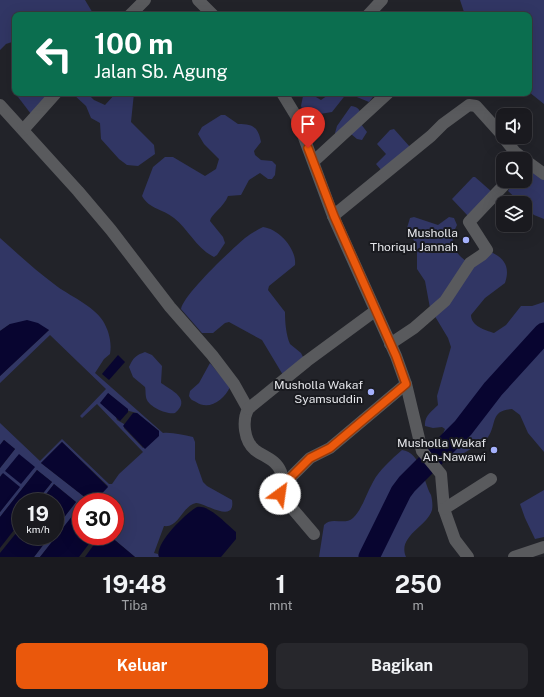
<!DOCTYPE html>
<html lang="id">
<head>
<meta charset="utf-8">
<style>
	body { margin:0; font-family:"Public Sans",sans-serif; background:#27272c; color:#f1f3f6; height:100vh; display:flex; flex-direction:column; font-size:15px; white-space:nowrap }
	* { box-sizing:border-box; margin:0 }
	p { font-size:13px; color:#9fa1a4 }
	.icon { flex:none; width:22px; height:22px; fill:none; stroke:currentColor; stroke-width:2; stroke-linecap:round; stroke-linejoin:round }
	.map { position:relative; height:557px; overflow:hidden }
	.panel { display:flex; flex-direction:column; background:#1a1a1f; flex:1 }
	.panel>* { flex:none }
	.hud { position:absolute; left:12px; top:12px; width:520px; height:84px; border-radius:8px; box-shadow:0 4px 16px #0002,0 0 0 1px #38383d; background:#0b6e4f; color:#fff; overflow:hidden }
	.buttons { position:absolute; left:496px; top:108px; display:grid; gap:8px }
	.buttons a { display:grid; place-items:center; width:36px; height:36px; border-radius:8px; background:#1a1a1f; box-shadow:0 4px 16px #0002,0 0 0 1px #38383d; font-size:20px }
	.speed { position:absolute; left:12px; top:493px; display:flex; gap:8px; font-size:20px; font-weight:700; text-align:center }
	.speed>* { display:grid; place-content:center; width:52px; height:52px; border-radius:50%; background:#1a1a1f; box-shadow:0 4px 16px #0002,0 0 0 1px #38383d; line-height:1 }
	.speed small { font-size:10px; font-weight:400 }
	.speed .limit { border:6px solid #d22; background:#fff; color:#111 }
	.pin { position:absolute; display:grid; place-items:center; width:34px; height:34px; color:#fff; margin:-41px -17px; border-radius:50% 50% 50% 0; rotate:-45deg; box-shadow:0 0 4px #0007 }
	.pin .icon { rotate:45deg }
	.me { position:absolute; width:44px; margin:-22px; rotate:31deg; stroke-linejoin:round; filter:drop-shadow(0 0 3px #0008) }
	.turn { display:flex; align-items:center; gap:14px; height:84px; padding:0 16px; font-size:18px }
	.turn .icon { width:52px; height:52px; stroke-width:2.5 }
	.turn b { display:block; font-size:28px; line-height:34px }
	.eta { display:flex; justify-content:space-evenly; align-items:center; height:68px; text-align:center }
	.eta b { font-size:24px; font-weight:700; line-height:28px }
	.action { display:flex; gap:8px; margin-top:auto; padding:8px 16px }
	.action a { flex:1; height:46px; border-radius:8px; background:#ea580c; color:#fff; font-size:16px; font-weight:700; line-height:46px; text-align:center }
	.action a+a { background:#27272c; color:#f1f3f6 }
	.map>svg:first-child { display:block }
	.green { fill:#313664; fill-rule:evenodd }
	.water { fill:#080530 }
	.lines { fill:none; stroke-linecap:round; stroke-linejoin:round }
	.river { stroke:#080530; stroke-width:21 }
	.minor { stroke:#595a5d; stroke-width:12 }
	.route-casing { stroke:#983908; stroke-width:10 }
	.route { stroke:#ea580c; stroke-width:7 }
	.poi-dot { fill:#a5b1fc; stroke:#191a1f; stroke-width:1.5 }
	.labels { text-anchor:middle; stroke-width:4; stroke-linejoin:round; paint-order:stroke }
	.poi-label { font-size:12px; fill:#e5e6ea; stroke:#191a1f; text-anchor:end }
</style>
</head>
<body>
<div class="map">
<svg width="544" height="557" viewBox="0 0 544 557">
	<rect width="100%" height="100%" fill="#222329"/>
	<!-- green -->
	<g class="green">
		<polygon points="0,0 85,0 94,15 15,15 15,41 6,44 0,50"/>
		<polygon points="460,0 544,0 544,104 529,92 529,15 465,15"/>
		<polygon points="15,93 57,93 31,114"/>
		<polygon points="72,93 87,93 94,100 105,105 116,93 134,93 131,122 154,145 155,154 138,166 127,165 119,159 101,139 100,123 91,118 86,106"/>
		<polygon points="309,93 321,100 331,93 376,93 369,102 347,93 332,112 308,116 305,116 301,106 303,96"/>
		<path d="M 351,106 C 362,107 361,115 361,124 L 367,132 L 362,140 L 357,139 L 351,134 L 336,136 L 335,133 L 337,126 Z"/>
		<path d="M 221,115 L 225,115 L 238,124 C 252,124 258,126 261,142 L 254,151 L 255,155 L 261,160 L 272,161 L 276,165 L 275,175 L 272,179 L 268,179 L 260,173 L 249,180 L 241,195 L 228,196 C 224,207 211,214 210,221 L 223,237 L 225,243 L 217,255 L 214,257 C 196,248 189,230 174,218 C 163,209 149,209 142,196 L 153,167 L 165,157 L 173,157 L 205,176 L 216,169 L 219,159 L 204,144 L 198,134 L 202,127 Z"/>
		<polygon points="394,129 410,147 381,170 376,164 386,154 377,144 390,130"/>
		<polygon points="526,168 544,179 544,219 534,215 525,206 525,203 521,203 508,191 514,181 525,181"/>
		<polygon points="473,177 475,177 492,192 468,216 452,199"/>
		<path d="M 414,217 L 438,225 L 449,217 L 454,218 L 457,225 C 449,240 452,251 466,261 L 487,250 C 503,257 511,265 505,283 L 485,298 L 471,315 C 471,326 485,330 494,333 L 506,325 L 521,306 L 532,306 L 544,302 L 544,452 L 528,433 L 520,415 L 512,409 C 490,410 497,424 488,437 C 485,441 454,460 448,460 C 443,460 438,457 434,454 L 445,429 L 442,427 L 433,428 L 425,426 C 424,416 432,411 438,405 L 437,396 L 451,347 L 448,338 L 430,308 L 425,281 L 417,269 L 417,246 L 407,228 L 410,218 Z"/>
		<path d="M 263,227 C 279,229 297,249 295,265 L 269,286 L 268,290 L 285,312 C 285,322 286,335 290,344 L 301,353 L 303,357 L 283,375 L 262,340 L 229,322 L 225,323 L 213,333 L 202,333 L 181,309 C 184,294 231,250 245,238 C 250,234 257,230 263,227 Z"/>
		<path d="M 0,238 C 18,254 35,270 54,284 C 69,296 93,305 103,321 C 109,331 112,343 110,354 L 104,359 L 95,373 L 163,433 C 172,432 183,435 193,437 L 195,442 L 195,459 L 203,482 L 207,486 L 232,500 C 236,525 203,502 196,503 C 182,506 179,528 164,526 L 154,553 L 158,554 L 159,557 L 135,557 L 110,536 L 115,536 L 119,530 L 115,526 L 115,502 L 94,502 L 108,486 L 62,442 L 41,463 L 91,502 L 81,502 L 81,506 L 40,557 L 34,557 L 50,536 L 55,536 L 55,529 L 76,502 L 54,484 L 40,502 L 36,502 L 52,482 L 37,470 L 0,517 L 0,512 L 19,487 L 2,474 L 0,477 L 0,468 L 15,449 L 4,440 L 0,445 L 0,423 L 40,461 L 62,439 L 109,484 L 112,484 L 119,474 L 143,452 L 97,404 L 82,418 L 80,416 L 106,389 L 50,335 L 0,383 L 0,376 L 49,330 L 10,324 L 0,331 ZM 108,393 L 129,411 L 137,413 L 159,431 L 159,434 L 143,448 L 124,428 L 124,424 L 117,420 Z"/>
		<path d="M 145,352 L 152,355 L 162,366 L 161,383 C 171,390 192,399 175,413 C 167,415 150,407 147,400 C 145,396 146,391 145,387 L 133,377 L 129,367 C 133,358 136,355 145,352 Z"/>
		<path d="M 210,363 L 230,387 C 224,400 209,411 196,402 C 192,400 191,400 189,396 L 190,391 L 199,383 Z"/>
		<path d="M 402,450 C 421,452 423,481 431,495 C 432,499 433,505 432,510 C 427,527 397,536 406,557 L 319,557 L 324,525 C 332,516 344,526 353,518 C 363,508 366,494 373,482 C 379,470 392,459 402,450 Z"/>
		<polygon points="544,490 544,537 535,539 525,518 520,504"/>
	</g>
	<!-- water -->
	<g class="water">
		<polygon points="27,320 38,323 49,330 0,376 0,331 10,324"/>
		<polygon points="118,355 125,362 109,380 102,374"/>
		<polygon points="108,393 128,409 128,412 120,421 100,403"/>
		<polygon points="133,413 137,413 159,431 159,436 145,449 123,426"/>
		<polygon points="4,440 15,449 0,468 0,445"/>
		<polygon points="62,442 108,487 94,502 91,502 41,463"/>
		<polygon points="19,454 35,467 21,484 5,471"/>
		<polygon points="37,470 52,482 36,502 21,502 21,521 0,548 0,517"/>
		<polygon points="3,473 20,487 0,512 0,477"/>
		<polygon points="54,484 76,502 55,529 55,502 40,502"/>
		<polygon points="80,506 81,536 95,536 79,557 40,557"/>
		<path d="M 197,507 C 210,505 226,524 236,532 L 236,539 L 221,557 L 159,557 C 154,544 186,513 197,507 Z"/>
		<polygon points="21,527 21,536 50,536 34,557 0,557 0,553"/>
		<polygon points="100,536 110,536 135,557 85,557"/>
	</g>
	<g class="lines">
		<!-- river -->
		<polyline class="river" points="369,557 401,492 407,484 463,428 493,389 544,333"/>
		<!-- minor -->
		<g class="minor">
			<polyline points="198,0 213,15"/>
			<polyline points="130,15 145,0"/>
			<polyline points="368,15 382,0"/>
			<polyline points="282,93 296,116 333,216 396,356 406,384 422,451 441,474 444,509 455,540 468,557"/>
			<path d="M 0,105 L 78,191 L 111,230 L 170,307 L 212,355 L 234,384 L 248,409 C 242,421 244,441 255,450 C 264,457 276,459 281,472 C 283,479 280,488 280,494 L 314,534"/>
			<polyline points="23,130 56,93"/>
			<polyline points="503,137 515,152 524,159"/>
			<polyline points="525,160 544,174"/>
			<polyline points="314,161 388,93"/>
			<polyline points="333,216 431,136 443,124 469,105 476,106 503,136"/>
			<polyline points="390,344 414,328 445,301 470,263 482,255 487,250 469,222 508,181"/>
			<polyline points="248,409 307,361 375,311"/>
			<polyline points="280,488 310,458 330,448 406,384"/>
			<polyline points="444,509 491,479"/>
			<polyline points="514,557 544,547"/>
		</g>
	</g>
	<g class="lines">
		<!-- route casing -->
		<g class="route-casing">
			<polyline id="route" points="280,494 280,488 310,458 330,448 406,384 396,356 334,216 308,148"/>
		</g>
		<!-- route -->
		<use href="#route" class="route"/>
	</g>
	<!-- markers -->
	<g class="poi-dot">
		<circle cx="466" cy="240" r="4"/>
		<circle cx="371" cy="392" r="4"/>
		<circle cx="494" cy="450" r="4"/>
	</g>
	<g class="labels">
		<!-- poi labels -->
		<g class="poi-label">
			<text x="458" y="237">Musholla<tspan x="458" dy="14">Thoriqul Jannah</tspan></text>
			<text x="363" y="389">Musholla Wakaf<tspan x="363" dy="14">Syamsuddin</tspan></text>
			<text x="486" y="447">Musholla Wakaf<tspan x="486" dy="14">An-Nawawi</tspan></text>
		</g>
	</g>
</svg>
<div class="buttons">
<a><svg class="icon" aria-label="sound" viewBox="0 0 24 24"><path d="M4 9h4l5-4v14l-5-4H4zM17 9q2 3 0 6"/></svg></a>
<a><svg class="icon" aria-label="search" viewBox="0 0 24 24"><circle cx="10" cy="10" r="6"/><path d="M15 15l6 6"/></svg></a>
<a><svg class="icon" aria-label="layers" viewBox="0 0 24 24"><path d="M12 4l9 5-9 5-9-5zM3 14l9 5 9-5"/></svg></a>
</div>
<div class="speed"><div>19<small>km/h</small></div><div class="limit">30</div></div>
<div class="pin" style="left:308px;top:148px;background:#d93025"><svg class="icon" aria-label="arrive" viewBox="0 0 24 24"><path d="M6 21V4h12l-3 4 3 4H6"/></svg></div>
<svg class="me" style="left:280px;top:494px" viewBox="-20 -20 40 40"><circle r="19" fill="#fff"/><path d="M0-13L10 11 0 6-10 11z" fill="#ea580c"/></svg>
<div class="hud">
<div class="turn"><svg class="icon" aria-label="left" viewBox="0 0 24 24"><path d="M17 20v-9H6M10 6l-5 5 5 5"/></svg><div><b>100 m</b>Jalan Sb. Agung</div></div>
</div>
</div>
<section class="panel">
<div class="eta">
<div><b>19:48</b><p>Tiba</p></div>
<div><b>1</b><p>mnt</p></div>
<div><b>250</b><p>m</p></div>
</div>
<div class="action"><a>Keluar</a><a>Bagikan</a></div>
</section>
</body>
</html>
